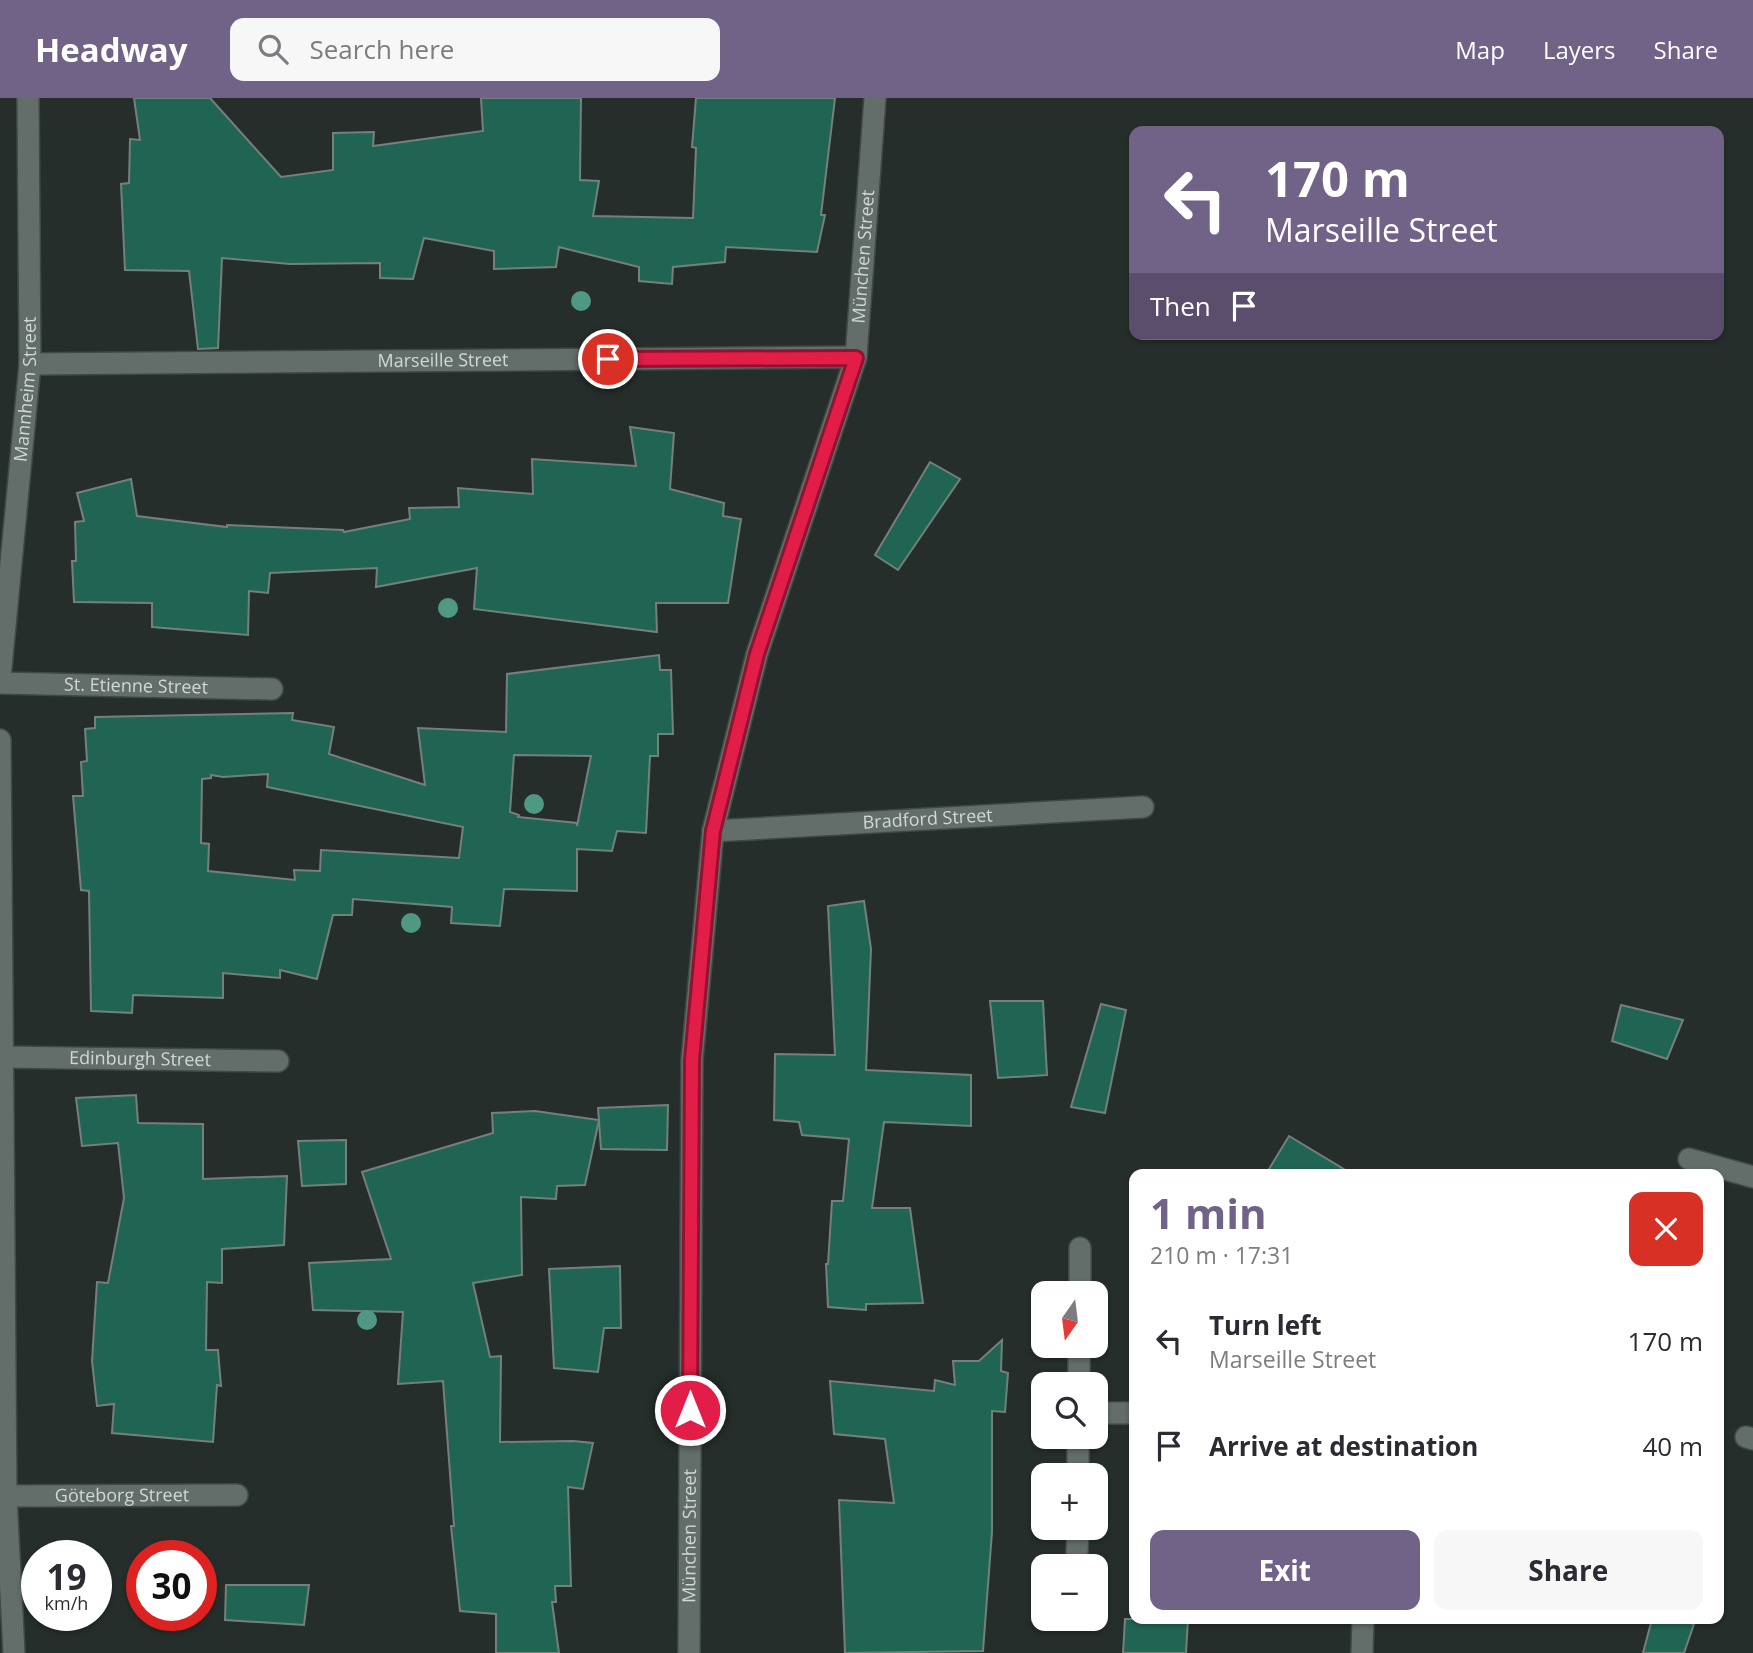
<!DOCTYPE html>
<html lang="en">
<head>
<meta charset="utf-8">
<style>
	body { margin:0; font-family:"Open Sans",sans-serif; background:#f7f7f7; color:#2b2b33; height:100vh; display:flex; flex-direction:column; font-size:26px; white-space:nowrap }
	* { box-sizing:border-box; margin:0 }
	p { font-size:23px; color:#7c7c81 }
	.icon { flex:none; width:38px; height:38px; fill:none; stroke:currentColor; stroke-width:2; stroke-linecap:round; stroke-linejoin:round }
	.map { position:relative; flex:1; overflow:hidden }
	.panel { position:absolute; left:1129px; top:1071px; width:595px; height:455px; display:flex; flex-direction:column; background:#fff; border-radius:14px; box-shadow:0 2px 5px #0004 }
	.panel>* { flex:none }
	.banner { position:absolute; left:1129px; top:28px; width:595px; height:214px; border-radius:14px; box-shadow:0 2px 5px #0004; background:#716288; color:#fff; overflow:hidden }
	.needle { width:46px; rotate:194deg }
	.fabs { position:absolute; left:1031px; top:1183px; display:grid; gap:14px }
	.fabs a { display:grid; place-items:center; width:77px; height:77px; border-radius:14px; background:#fff; box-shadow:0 2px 5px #0004; font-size:35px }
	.speed { position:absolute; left:21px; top:1442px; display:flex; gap:14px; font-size:35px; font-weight:700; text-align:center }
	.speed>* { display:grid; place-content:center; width:91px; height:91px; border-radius:50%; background:#fff; box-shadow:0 2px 5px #0004; line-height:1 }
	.speed small { font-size:18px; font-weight:400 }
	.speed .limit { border:10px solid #d22; background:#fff; color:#111 }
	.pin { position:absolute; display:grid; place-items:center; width:60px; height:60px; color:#fff; margin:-30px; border:4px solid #fff; border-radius:50%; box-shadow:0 2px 7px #0007 }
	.me { position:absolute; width:77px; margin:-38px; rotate:0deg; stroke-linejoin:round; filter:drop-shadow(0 0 5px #0008) }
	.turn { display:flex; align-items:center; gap:24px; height:147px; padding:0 21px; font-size:32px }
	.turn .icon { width:91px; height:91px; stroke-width:2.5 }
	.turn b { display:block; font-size:49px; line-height:60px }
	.then { display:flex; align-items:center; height:66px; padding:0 21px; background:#0003; gap:14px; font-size:26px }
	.round { display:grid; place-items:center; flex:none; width:74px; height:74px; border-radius:14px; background:#f7f7f7 }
	.headline { display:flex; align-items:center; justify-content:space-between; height:119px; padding:0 21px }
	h1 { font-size:42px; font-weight:700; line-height:52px; color:#716288 }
	.button { display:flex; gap:14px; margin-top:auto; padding:14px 21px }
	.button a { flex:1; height:80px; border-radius:14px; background:#716288; color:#fff; font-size:28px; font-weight:700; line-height:80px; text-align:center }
	.button a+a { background:#f7f7f7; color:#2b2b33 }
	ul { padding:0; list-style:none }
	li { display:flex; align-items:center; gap:21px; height:105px; padding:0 21px }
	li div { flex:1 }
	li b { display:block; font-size:26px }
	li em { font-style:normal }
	header { display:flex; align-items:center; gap:42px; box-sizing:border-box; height:98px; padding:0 35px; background:#716288; color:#fff }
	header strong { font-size:33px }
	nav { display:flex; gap:38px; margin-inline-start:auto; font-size:24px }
	.search { width:490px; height:63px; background:#f7f7f7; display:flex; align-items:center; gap:18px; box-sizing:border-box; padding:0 24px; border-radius:14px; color:#7c7c81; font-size:26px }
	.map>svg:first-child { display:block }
	.building { fill:#206454; stroke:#75807c; stroke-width:2; fill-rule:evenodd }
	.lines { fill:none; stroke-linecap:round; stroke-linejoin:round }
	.lane-casing { stroke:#414946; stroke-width:24 }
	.street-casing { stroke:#414946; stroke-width:24 }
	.lane { stroke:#636d6a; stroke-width:21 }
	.street { stroke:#636d6a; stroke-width:21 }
	.tree { fill:#4f9884 }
	.route-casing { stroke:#92132f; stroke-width:18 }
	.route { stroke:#e11d48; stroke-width:12 }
	.labels { text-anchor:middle; stroke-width:7; stroke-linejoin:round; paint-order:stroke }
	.street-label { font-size:18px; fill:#d1d7d4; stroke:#1b2522 }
</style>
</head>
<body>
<header>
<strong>Headway</strong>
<div class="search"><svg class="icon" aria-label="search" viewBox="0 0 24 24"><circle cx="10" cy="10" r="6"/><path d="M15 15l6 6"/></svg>Search here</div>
<nav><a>Map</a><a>Layers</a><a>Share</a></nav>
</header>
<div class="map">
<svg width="1753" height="1555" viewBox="0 0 1753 1555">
	<rect width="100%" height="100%" fill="#252e2b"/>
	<!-- building -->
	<g class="building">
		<polygon points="134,0 210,0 281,79 333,72 333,35 374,34 373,48 483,33 481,0 581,0 580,82 599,83 593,118 693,120 696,50 692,49 696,0 835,0 821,117 825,117 817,154 726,149 725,164 673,169 672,186 639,183 639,169 559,149 556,169 494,171 494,153 424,140 413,181 380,180 380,165 290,166 222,160 218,250 198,251 189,173 125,172 121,86 129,85 130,41 140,42"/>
		<polygon points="630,329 674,335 670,391 724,405 723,418 741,421 728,505 656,505 657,534 474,511 477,470 376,489 377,470 270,475 268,495 249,493 248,537 152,529 152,505 74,504 72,463 76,463 75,424 84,423 77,395 131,381 137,418 227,429 227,427 343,432 344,434 410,421 409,410 459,409 458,390 533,396 532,361 636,368"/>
		<polygon points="930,364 960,381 898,472 875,457"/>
		<path d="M 659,557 L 660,572 L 671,572 L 673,636 L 658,636 L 658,658 L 650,658 L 646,735 L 617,733 L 612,753 L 577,751 L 577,793 L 504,791 L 500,828 L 451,825 L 452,809 L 353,801 L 352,817 L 333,817 L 317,881 L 280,872 L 280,880 L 223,875 L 223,900 L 133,897 L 132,915 L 91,913 L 89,793 L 81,792 L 73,698 L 83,698 L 81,664 L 87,663 L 85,631 L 95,630 L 95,619 L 293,615 L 292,622 L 334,629 L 329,656 L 425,687 L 418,630 L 506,634 L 507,576 ZM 514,657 L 591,658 L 577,728 L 577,725 L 518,719 L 519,717 L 510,714 ZM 268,676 L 267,689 L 463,729 L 459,760 L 321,752 L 320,773 L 294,772 L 295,782 L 208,773 L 209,746 L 201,745 L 202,681 L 211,680 L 211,677 L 223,679 Z"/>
		<polygon points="864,803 871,851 866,972 971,977 971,1028 884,1024 872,1110 910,1110 923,1205 866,1206 866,1212 828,1209 826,1166 828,1166 832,1103 843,1103 849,1041 802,1037 799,1024 774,1022 775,956 835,957 828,808"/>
		<polygon points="990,903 1043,903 1047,977 998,980"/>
		<polygon points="1101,906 1126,912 1105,1015 1071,1009"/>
		<polygon points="1621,907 1683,922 1667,961 1612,943"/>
		<polygon points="136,997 138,1025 203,1026 203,1081 287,1078 284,1147 222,1151 222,1185 207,1184 206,1252 218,1252 221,1288 217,1287 213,1344 112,1335 114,1306 97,1308 92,1263 97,1184 108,1185 124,1100 118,1045 82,1048 76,1000"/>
		<polygon points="668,1007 667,1052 601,1051 598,1010"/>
		<polygon points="535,1013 599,1022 585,1087 557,1088 556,1101 521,1099 522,1177 473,1185 490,1259 501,1258 500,1344 573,1343 593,1345 583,1391 568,1389 571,1488 555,1488 556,1504 552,1504 559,1555 496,1555 496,1516 460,1513 451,1428 454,1428 443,1283 398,1286 403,1214 313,1212 309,1165 391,1161 362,1074 493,1035 492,1015"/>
		<polygon points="1289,1038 1352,1076 1266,1076"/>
		<polygon points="346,1042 346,1086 302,1088 298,1043"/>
		<polygon points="620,1168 621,1230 604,1230 598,1274 554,1270 549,1171"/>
		<polygon points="1002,1242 1001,1273 1008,1275 1005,1314 992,1313 992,1434 983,1553 845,1555 839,1402 894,1405 885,1341 834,1336 830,1283 934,1293 935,1282 955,1287 953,1263 979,1263"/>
		<polygon points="226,1487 309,1487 304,1527 225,1522"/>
		<polygon points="1125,1521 1188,1521 1186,1555 1123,1555"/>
		<polygon points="1652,1521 1674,1521 1694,1526 1684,1555 1643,1555"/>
	</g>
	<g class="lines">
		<!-- lane casing -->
		<g class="lane-casing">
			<g id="lane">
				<path id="s1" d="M 0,585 L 272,591"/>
				<path id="s2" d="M 713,733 L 1143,709"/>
				<path id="s3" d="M 2,959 L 278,963"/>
				<polyline points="1689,1061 1753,1079"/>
				<polyline points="1080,1195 1080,1150"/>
				<polyline points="1079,1286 1079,1248"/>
				<polyline points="1746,1339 1753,1341"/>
				<polyline points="1078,1377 1078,1339"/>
				<path id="s4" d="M 6,1398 L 237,1397"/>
				<polyline points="1077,1454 1078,1430"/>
			</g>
		</g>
		<!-- street casing -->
		<g class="street-casing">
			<g id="street">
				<path id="s5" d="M 30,266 L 856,259"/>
				<path id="s6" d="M 0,580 L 30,266 L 28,0"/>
				<polyline points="0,642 6,1398 14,1555"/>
				<polyline points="1096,1315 1134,1315"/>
				<path id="s7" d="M 689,1555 L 692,962 L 713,733 L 757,556 L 856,259 L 875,0"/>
				<polyline points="1362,1555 1363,1521"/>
			</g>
		</g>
		<!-- lane -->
		<use href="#lane" class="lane"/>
		<!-- street -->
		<use href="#street" class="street"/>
	</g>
	<!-- trees -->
	<g class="tree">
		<circle cx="581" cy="203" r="10"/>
		<circle cx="448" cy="510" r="10"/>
		<circle cx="534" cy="706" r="10"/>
		<circle cx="411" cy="825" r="10"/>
		<circle cx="367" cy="1222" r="10"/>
	</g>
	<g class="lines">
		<!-- route casing -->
		<g class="route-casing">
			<polyline id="route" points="608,261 856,260 757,556 713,733 692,962 690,1312"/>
		</g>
		<!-- route -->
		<use href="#route" class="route"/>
	</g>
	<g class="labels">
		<!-- street labels -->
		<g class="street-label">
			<text dy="6" stroke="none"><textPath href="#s7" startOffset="1419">München Street</textPath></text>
			<text dy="6" stroke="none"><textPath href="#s5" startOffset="413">Marseille Street</textPath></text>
			<text dy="6" stroke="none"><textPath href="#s6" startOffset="290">Mannheim Street</textPath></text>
			<text dy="6" stroke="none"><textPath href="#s1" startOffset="136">St. Etienne Street</textPath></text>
			<text dy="6" stroke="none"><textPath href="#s2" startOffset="215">Bradford Street</textPath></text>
			<text dy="6" stroke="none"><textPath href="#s3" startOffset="138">Edinburgh Street</textPath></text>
			<text dy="6" stroke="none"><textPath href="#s4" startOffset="116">Göteborg Street</textPath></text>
			<text dy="6" stroke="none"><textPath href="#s7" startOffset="117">München Street</textPath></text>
		</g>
	</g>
</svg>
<div class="fabs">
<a><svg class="needle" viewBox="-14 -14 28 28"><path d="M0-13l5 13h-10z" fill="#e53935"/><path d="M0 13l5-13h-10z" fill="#7c7c81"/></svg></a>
<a><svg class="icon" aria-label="search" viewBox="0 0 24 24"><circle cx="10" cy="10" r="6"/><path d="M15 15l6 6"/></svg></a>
<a>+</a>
<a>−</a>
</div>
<div class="speed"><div>19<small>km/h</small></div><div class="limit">30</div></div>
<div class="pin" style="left:608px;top:261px;background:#d93025"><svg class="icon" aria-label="arrive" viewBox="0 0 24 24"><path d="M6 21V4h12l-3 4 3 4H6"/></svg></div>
<svg class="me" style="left:690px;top:1312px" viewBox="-20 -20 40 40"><circle r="17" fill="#e11d48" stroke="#fff" stroke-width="3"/><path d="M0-11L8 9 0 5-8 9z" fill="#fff"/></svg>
<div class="banner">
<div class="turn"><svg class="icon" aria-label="left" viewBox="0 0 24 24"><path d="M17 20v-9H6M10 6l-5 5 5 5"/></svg><div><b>170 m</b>Marseille Street</div></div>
<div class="then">Then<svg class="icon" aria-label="arrive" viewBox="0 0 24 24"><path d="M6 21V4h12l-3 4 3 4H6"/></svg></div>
</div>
<section class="panel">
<div class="headline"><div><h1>1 min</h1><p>210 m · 17:31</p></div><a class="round" style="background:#d93025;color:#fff"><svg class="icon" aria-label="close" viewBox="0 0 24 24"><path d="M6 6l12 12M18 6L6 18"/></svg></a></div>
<ul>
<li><svg class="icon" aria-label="left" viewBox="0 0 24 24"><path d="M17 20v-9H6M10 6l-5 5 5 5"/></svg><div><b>Turn left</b><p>Marseille Street</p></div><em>170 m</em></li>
<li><svg class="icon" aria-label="arrive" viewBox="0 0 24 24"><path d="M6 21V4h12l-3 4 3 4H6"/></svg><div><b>Arrive at destination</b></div><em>40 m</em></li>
</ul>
<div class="button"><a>Exit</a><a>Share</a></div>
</section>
</div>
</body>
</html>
